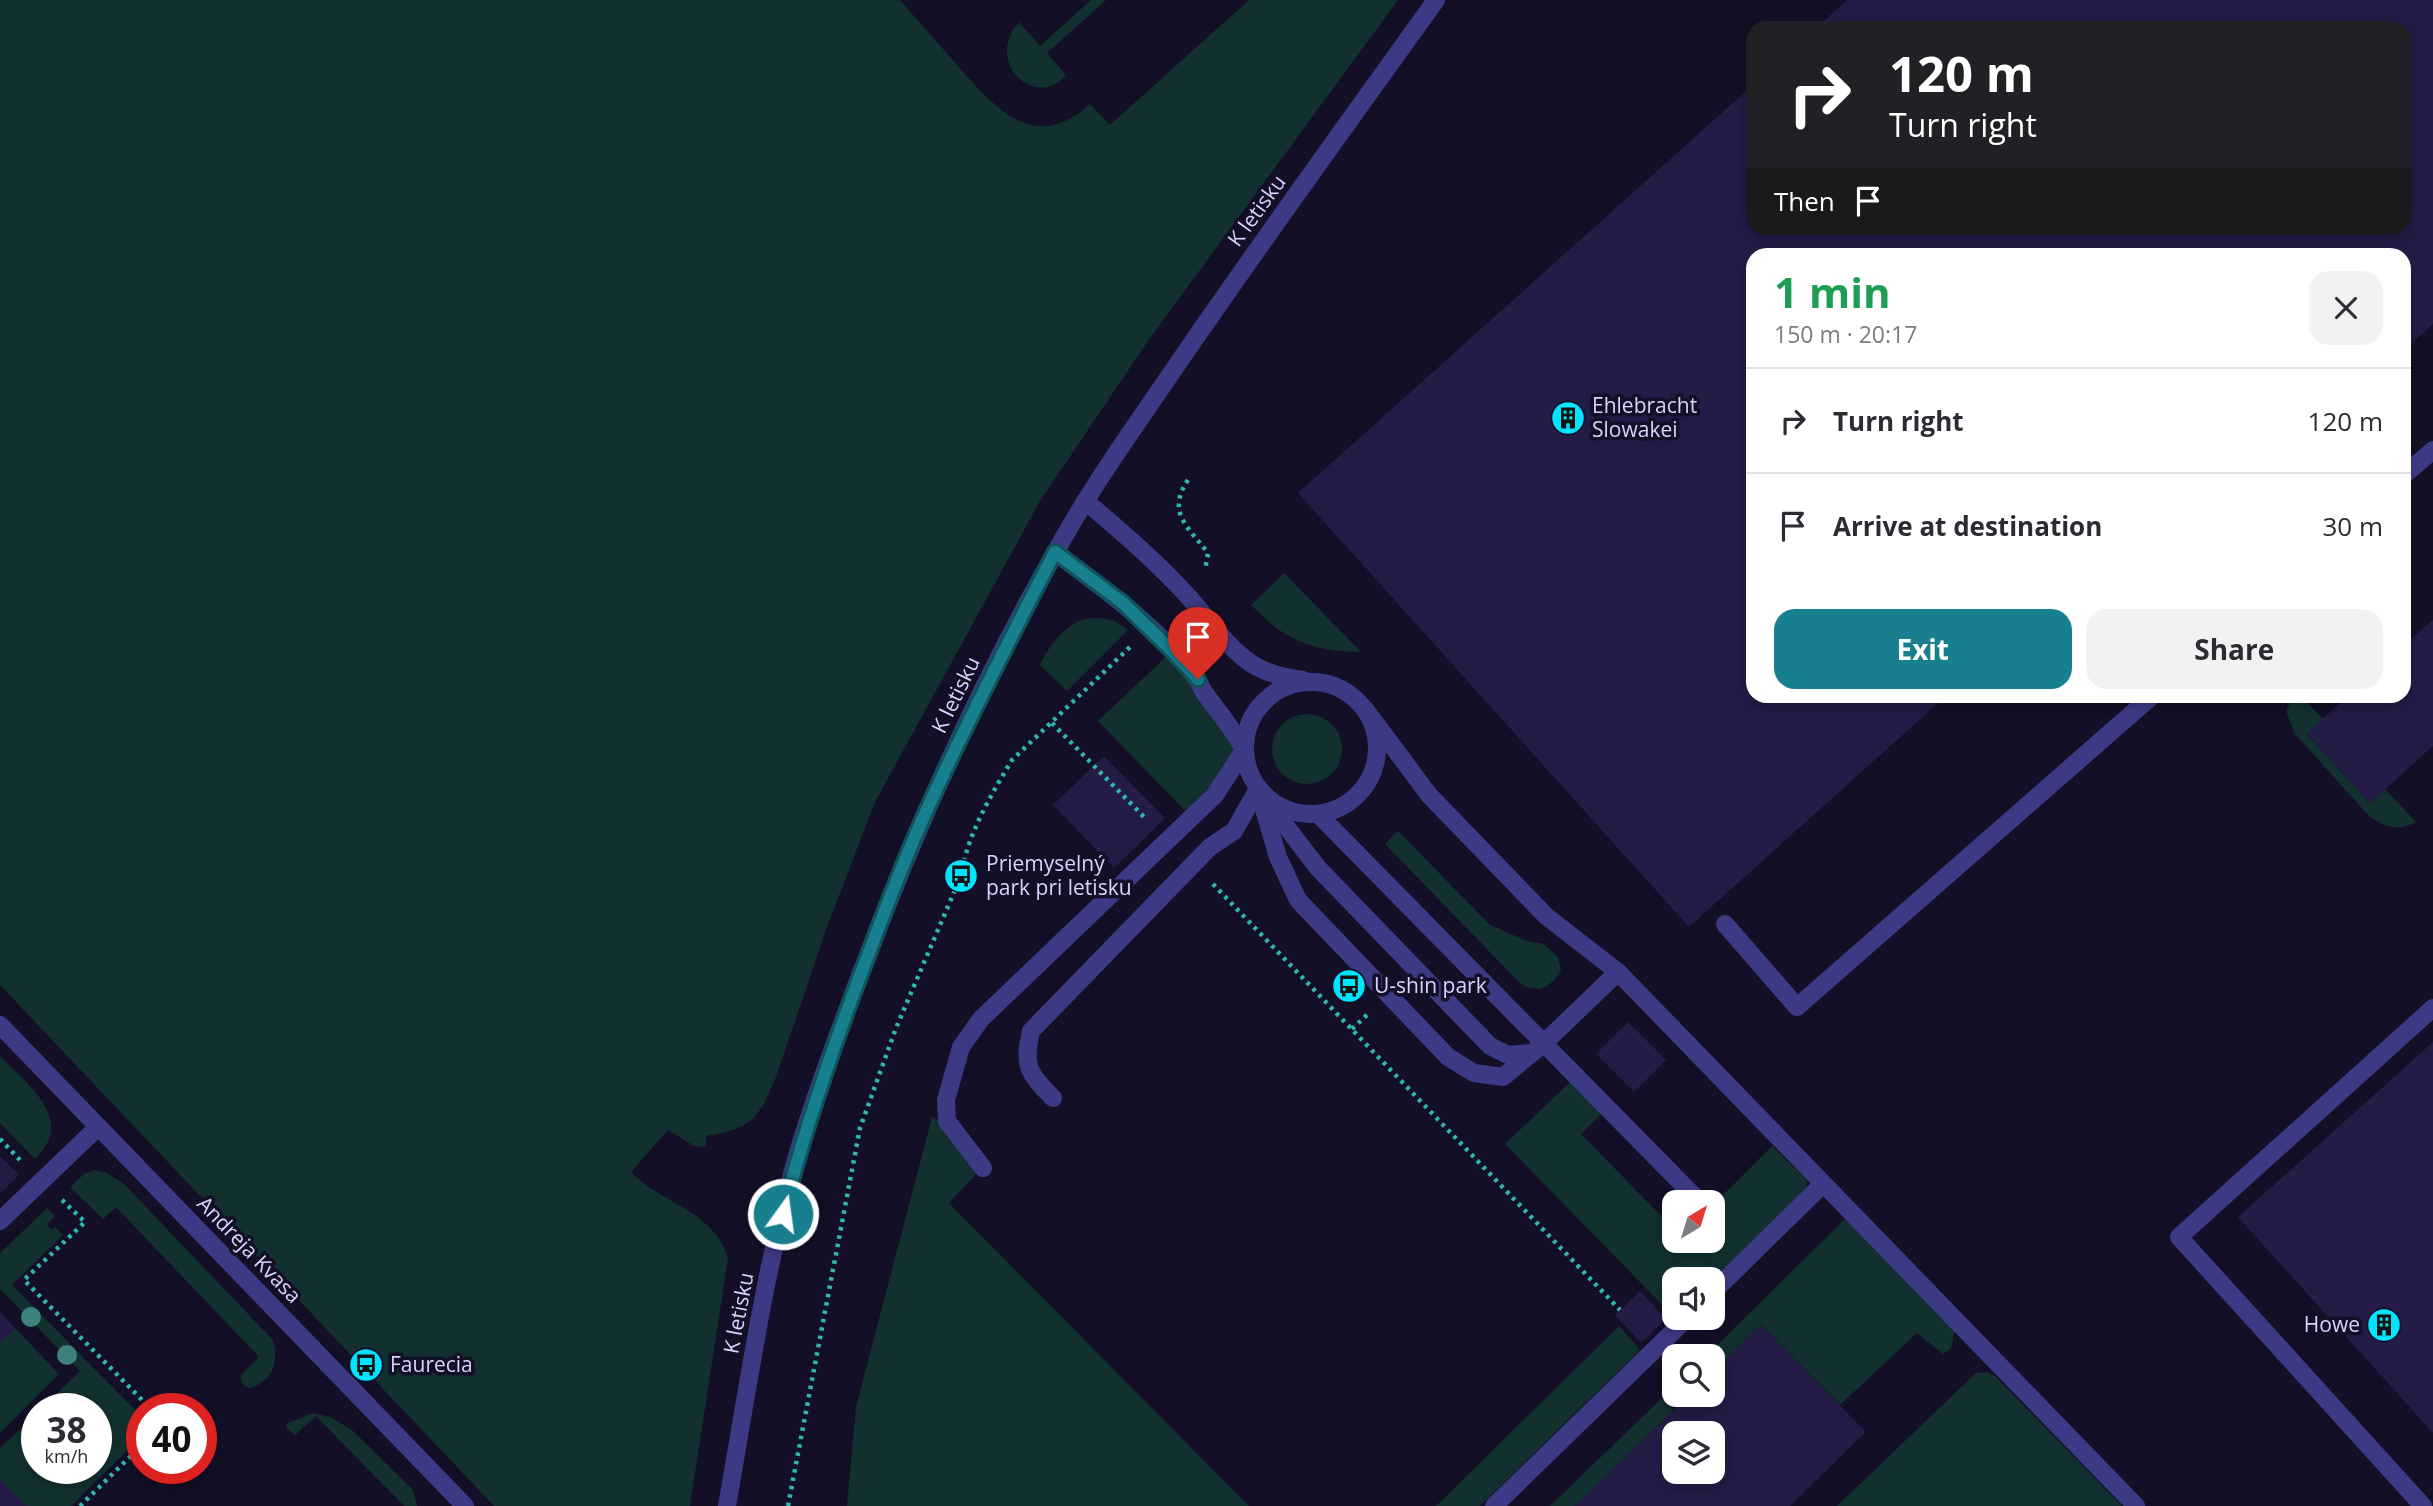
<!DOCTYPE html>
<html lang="en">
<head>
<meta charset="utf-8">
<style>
	body { margin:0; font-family:"Open Sans",sans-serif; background:#f2f2f3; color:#2b2b33; height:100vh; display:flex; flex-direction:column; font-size:26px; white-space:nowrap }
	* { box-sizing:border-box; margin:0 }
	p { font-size:23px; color:#7c7c81 }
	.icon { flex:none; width:38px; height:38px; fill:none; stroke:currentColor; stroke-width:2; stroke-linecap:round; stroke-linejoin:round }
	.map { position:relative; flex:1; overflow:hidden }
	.side { position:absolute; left:1746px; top:248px; width:665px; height:455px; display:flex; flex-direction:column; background:#fff; border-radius:21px; box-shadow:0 4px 10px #0003 }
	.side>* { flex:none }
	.top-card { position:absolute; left:1746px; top:21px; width:665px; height:214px; border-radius:21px; box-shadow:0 4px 10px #0003; background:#202124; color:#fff; overflow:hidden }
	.needle { width:46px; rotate:38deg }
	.buttons { position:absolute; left:1662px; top:1190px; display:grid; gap:14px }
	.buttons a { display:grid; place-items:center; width:63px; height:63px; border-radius:14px; background:#fff; box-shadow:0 4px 10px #0003; font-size:35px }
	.speed { position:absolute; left:21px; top:1393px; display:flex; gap:14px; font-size:35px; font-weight:700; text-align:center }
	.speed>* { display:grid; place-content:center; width:91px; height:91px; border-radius:50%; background:#fff; box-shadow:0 4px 10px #0003; line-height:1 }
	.speed small { font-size:18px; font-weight:400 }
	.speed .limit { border:10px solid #d22; background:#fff; color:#111 }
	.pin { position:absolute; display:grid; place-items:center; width:60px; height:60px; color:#fff; margin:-72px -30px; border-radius:50% 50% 50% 0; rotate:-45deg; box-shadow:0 0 7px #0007 }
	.pin .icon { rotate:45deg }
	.me { position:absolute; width:77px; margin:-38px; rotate:14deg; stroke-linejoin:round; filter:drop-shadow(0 0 5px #0008) }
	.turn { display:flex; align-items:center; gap:24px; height:147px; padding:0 28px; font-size:32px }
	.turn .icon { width:91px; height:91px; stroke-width:2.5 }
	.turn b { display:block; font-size:49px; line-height:60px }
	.then { display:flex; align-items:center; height:66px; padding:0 28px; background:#0003; gap:14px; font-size:26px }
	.round { display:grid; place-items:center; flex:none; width:74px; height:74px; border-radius:21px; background:#f2f2f3 }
	.headline { display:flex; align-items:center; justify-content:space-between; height:119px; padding:0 28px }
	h1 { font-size:42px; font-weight:700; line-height:52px; color:#1e9e55 }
	.cta { display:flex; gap:14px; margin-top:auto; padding:14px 28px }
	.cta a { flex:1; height:80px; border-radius:21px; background:#187f8f; color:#fff; font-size:28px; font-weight:700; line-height:80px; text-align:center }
	.cta a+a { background:#f2f2f3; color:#2b2b33 }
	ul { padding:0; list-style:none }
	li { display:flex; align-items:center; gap:21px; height:105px; padding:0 28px; border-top:2px solid #e1e1e2 }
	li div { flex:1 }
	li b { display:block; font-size:26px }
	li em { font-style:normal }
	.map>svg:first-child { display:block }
	.green { fill:#12302f }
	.building { fill:#241b47; fill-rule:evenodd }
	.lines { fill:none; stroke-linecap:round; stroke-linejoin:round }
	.path { stroke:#2fb8b0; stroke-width:4.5; stroke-dasharray:3.5 5; stroke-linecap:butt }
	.minor { stroke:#3d3a85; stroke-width:18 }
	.tree { fill:#3d827b }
	.route-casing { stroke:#10535d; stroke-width:18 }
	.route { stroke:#187f8f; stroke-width:12 }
	.labels { text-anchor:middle; stroke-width:7; stroke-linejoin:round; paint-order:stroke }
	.street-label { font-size:21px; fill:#d9d4ff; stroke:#130f26 }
	.poi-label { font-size:21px; fill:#d9d4ff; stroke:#130f26; text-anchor:start }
</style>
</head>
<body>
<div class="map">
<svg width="2433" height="1506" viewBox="0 0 2433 1506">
	<rect width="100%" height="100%" fill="#130f26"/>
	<!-- green -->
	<g class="green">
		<path d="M 0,0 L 900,0 C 919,22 938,43 957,65 C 995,108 1035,155 1090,104 L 1110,125 L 1249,0 L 1398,0 L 1150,338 L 1040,501 L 875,802 L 827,927 L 776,1077 L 764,1104 L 754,1118 L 743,1126 L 724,1133 L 706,1136 L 706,1147 L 694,1146 L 668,1130 L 631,1172 C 663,1204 715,1212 728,1258 L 690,1506 L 494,1506 L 0,985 Z"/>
		<path d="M 1091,0 L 1106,0 L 1047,53 L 1066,75 C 1039,110 982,65 1019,22 L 1040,46 Z"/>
		<path d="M 1284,573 L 1361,652 C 1312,651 1285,641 1251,605 Z"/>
		<path d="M 1101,618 L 1115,621 L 1128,630 L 1067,691 L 1040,665 C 1047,648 1065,625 1084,619 C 1089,618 1096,618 1101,618 Z"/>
		<polygon points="1172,651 1244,750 1192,818 1098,721"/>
		<path d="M 2293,697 L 2302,697 L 2323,719 L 2307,734 L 2369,802 L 2385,789 L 2416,822 C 2399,832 2384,827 2369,816 L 2295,734 L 2286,711 Z"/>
		<circle cx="1307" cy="749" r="35"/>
		<polygon points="1398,831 1490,925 1527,941 1544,944 1558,957 1561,970 1554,981 1541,989 1528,988 1519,982 1385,844"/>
		<path d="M 0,1056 C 28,1085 77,1120 35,1159 L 0,1123 Z"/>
		<polygon points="1570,1082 1601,1114 1581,1134 1675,1230 1675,1241 1713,1241 1713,1205 1772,1146 1807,1180 1807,1190 1713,1282 1713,1279 1675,1279 1675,1318 1505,1144"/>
		<polygon points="932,1117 941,1122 977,1173 949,1203 1249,1506 847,1506 856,1407"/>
		<path d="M 95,1170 L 107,1173 L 125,1185 L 272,1339 C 281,1358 272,1383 250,1388 L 244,1386 L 240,1376 L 259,1357 L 116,1207 L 103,1219 L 70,1187 L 84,1174 Z"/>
		<polygon points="47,1208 55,1216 47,1225 52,1230 55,1227 63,1235 12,1285 142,1417 142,1436 71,1506 26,1506 0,1480 0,1448 37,1413 37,1468 96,1468 96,1409 41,1409 80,1371 0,1289 0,1253"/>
		<polygon points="1846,1218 1955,1328 1951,1349 1943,1354 1917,1333 1840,1405 1761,1325 1719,1366 1713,1361 1713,1356 1707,1355"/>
		<polygon points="1619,1326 1640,1350 1480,1506 1436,1506"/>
		<polygon points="15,1328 59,1374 0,1433 0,1343"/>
		<polygon points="1987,1372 1995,1376 2122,1506 1837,1506 1976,1373"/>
		<polygon points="1662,1398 1674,1410 1575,1506 1550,1506"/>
		<polygon points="313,1413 330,1417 352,1430 413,1490 417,1506 404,1506 316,1416 295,1435 286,1427 286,1424"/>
	</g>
	<!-- building -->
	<g class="building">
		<polygon points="1847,0 2433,0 2433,324 2408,347 2404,343 2404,256 1754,256 1754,696 1946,696 1689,927 1298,493 1754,84 1754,228 2404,228 2404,28 1816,28"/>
		<polygon points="2433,620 2433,746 2370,803 2307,733 2348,696 2404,696 2404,645"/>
		<polygon points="1104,756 1165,818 1114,868 1053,805"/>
		<polygon points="1628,1022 1666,1060 1634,1092 1596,1054"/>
		<polygon points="2433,1042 2433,1433 2238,1217"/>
		<polygon points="0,1156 19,1175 0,1194"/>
		<polygon points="1640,1291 1666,1319 1641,1343 1615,1315"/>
		<polygon points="0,1312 15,1328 0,1343"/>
		<path d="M 1761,1325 L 1866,1432 L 1790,1506 L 1575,1506 L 1690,1395 L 1713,1395 L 1713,1372 ZM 1675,1433 L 1713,1433 L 1713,1472 L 1675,1472 Z"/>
		<polygon points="0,1480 26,1506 0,1506"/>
	</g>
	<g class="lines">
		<!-- path -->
		<g class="path">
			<path d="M 1188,480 C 1166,512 1188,527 1208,553 L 1205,570"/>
			<polyline points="1052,723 1147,820"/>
			<polyline points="1213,884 1620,1310"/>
			<polyline points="1352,1029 1369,1013"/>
			<polyline points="0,1139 20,1160"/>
			<polyline points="62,1200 85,1222 24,1280 151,1409"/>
			<polyline points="80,1506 142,1445"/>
			<path d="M 788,1506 L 860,1128 L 896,1028 L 961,876 C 967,835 991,795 1012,760 L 1130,647"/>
		</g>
		<!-- minor -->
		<g class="minor">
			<polyline points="2404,475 2433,450"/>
			<path d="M 1085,501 C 1120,530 1154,559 1185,593 C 1207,616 1225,646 1252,664 C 1267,674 1285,677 1303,680"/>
			<circle cx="1311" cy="748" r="66"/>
			<polyline points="1365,709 1429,795 1546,916 1618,972 2136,1506"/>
			<polyline points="1258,789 1278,857 1298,900 1448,1057 1474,1073 1503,1077 1543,1044 1618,972"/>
			<polyline points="1268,803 1318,868 1490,1046 1508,1055 1531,1053"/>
			<polyline points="1319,815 1694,1196"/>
			<polyline points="1725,924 1797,1007 2152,696"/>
			<polyline points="0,1025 465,1506"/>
			<path d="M 1053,1098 C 1028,1072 1023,1067 1031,1031 L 1210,847 L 1234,831 L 1258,789"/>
			<path d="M 983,1168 L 947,1121 L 946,1100 L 961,1047 L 981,1019 L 1215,795 L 1244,750 C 1233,728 1218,712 1204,692 C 1201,688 1200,682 1196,678 C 1162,629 1102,588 1055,552"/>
			<polyline points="0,1221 98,1127"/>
			<polyline points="1713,1292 1822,1185"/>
			<path d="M 727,1506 C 748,1387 765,1265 799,1149 C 816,1092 837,1037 858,981 C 913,834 978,688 1056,551 C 1093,484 1138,422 1181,359 C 1264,238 1350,120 1436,0"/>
			<polyline points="1494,1506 1687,1318"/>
			<polyline points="2423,1506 2179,1237 2433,1008"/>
		</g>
	</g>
	<!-- trees -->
	<g class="tree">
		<circle cx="31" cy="1317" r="10"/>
		<circle cx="67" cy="1355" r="10"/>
	</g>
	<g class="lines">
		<!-- route casing -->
		<g class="route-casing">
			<path id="route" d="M 783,1214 C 802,1138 827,1065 854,992 C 880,924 905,855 936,790 C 973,710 1014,631 1055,552 L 1123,603 L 1172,651 L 1198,679"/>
		</g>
		<!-- route -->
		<use href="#route" class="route"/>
	</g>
	<!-- icons -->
	<defs>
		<g id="building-disc" transform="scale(1.75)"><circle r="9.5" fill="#00e5ff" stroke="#130f26"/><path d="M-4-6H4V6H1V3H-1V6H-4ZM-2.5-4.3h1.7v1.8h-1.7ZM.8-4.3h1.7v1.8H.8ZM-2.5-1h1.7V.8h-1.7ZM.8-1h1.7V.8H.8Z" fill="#111"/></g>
		<g id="bus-disc" transform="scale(1.75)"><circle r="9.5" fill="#00e5ff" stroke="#130f26"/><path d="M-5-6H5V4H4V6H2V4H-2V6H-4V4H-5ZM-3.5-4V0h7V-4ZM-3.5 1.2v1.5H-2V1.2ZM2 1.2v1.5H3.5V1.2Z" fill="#111"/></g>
	</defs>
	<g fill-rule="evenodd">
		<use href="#building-disc" x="1568" y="418"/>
		<use href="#bus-disc" x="961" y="876"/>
		<use href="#bus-disc" x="1349" y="986"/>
		<use href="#building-disc" x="2384" y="1325"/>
		<use href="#bus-disc" x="366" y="1365"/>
	</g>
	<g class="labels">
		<!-- street labels -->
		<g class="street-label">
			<text transform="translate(1257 211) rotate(-54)" y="7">K letisku</text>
			<text transform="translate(956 695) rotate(-64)" y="7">K letisku</text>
			<text transform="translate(249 1250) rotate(46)" y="7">Andreja Kvasa</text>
			<text transform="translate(739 1313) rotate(-79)" y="7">K letisku</text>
		</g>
		<!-- poi labels -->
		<g class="poi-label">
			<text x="1592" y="413">Ehlebracht<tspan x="1592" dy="24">Slowakei</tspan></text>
			<text x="986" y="871">Priemyselný<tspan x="986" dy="24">park pri letisku</tspan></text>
			<text x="1374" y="993">U-shin park</text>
			<text x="2360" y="1332" text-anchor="end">Howe</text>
			<text x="390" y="1372">Faurecia</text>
		</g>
	</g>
</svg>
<div class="buttons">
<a><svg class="needle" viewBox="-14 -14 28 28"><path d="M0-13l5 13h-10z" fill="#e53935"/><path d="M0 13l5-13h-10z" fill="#7c7c81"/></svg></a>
<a><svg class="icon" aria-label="sound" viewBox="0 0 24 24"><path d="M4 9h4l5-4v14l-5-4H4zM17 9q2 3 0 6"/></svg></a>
<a><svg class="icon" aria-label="search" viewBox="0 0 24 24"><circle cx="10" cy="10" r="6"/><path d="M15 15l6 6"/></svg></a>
<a><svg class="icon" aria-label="layers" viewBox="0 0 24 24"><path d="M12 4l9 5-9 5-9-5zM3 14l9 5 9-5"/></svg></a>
</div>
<div class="speed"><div>38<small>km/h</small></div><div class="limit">40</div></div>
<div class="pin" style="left:1198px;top:679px;background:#d93025"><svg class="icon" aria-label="arrive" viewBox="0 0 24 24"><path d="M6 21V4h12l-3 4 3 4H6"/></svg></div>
<svg class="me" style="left:783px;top:1214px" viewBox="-20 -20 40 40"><circle r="17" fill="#187f8f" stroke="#fff" stroke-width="3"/><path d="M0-11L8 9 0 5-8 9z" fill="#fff"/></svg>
<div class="top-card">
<div class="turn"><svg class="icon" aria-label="right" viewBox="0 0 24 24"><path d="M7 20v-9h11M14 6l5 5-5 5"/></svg><div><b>120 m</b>Turn right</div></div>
<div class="then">Then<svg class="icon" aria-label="arrive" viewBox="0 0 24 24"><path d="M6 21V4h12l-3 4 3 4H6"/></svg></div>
</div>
<section class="side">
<div class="headline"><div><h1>1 min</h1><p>150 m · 20:17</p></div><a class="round"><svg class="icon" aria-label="close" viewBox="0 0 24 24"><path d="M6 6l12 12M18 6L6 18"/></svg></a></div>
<ul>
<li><svg class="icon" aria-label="right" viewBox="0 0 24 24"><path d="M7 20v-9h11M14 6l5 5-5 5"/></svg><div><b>Turn right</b></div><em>120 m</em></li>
<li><svg class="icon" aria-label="arrive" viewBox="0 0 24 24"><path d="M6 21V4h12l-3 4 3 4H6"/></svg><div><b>Arrive at destination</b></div><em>30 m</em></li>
</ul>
<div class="cta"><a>Exit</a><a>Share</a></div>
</section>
</div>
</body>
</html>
